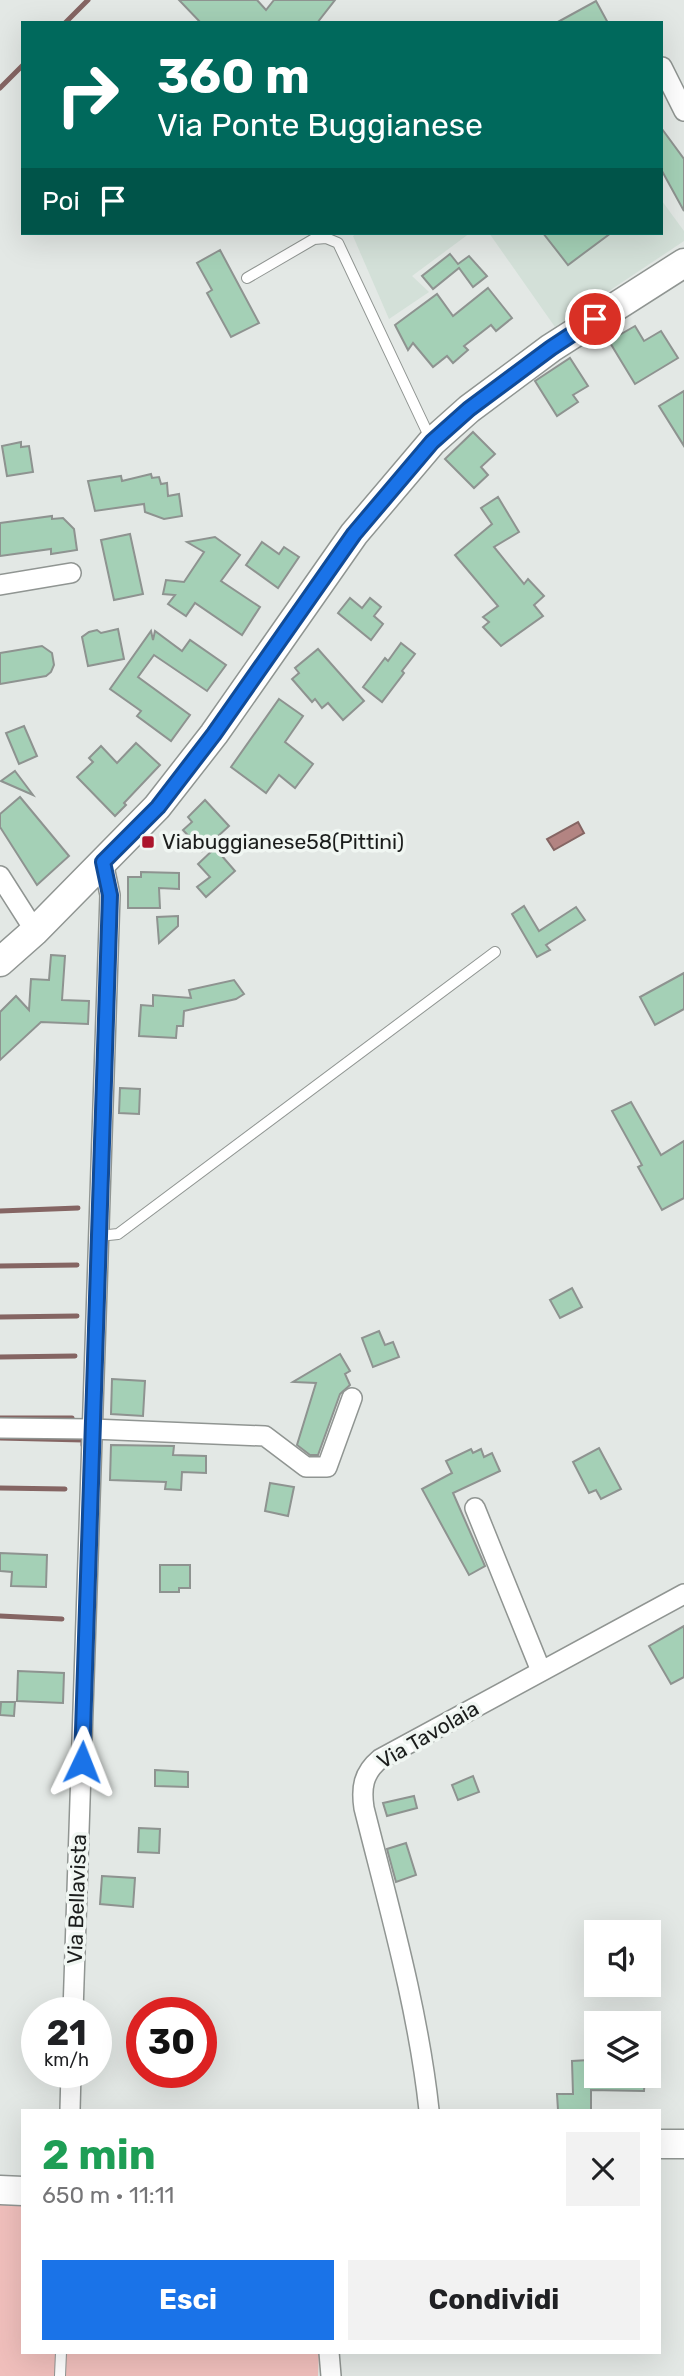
<!DOCTYPE html>
<html lang="it">
<head>
<meta charset="utf-8">
<style>
	body { margin:0; font-family:Rubik,sans-serif; background:#f2f2f2; color:#202124; height:100vh; display:flex; flex-direction:column; font-size:26px; white-space:nowrap }
	* { box-sizing:border-box; margin:0 }
	p { font-size:23px; color:#757577 }
	.icon { flex:none; width:38px; height:38px; fill:none; stroke:currentColor; stroke-width:2; stroke-linecap:round; stroke-linejoin:round }
	.map { position:relative; flex:1; overflow:hidden }
	.side { position:absolute; left:21px; top:2109px; width:640px; height:245px; display:flex; flex-direction:column; background:#fff; border-radius:0px; box-shadow:0 7px 28px #0002 }
	.side>* { flex:none }
	.guide { position:absolute; left:21px; top:21px; width:642px; height:214px; border-radius:0px; box-shadow:0 7px 28px #0002; background:#00695c; color:#fff; overflow:hidden }
	.tools { position:absolute; left:584px; top:1920px; display:grid; gap:14px }
	.tools a { display:grid; place-items:center; width:77px; height:77px; border-radius:0px; background:#fff; box-shadow:0 7px 28px #0002; font-size:35px }
	.speed { position:absolute; left:21px; top:1997px; display:flex; gap:14px; font-size:35px; font-weight:700; text-align:center }
	.speed>* { display:grid; place-content:center; width:91px; height:91px; border-radius:50%; background:#fff; box-shadow:0 7px 28px #0002; line-height:1 }
	.speed small { font-size:18px; font-weight:400 }
	.speed .limit { border:10px solid #d22; background:#fff; color:#111 }
	.pin { position:absolute; display:grid; place-items:center; width:60px; height:60px; color:#fff; margin:-30px; border:4px solid #fff; border-radius:50%; box-shadow:0 2px 7px #0007 }
	.me { position:absolute; width:77px; margin:-38px; rotate:2deg; stroke-linejoin:round; filter:drop-shadow(0 0 5px #0008) }
	.turn { display:flex; align-items:center; gap:24px; height:147px; padding:0 21px; font-size:32px }
	.turn .icon { width:91px; height:91px; stroke-width:2.5 }
	.turn b { display:block; font-size:49px; line-height:60px }
	.then { display:flex; align-items:center; height:66px; padding:0 21px; background:#0003; gap:14px; font-size:26px }
	.round { display:grid; place-items:center; flex:none; width:74px; height:74px; border-radius:0px; background:#f2f2f2 }
	.headline { display:flex; align-items:center; justify-content:space-between; height:119px; padding:0 21px }
	h1 { font-size:42px; font-weight:700; line-height:52px; color:#1e9e55 }
	.primary-button { display:flex; gap:14px; margin-top:auto; padding:14px 21px }
	.primary-button a { flex:1; height:80px; border-radius:0px; background:#1a73e8; color:#fff; font-size:28px; font-weight:700; line-height:80px; text-align:center }
	.primary-button a+a { background:#f2f2f2; color:#202124 }
	.map>svg:first-child { display:block }
	.built { fill:#d3e0d8 }
	.green { fill:#f0bfbc }
	.water { fill:#b38482; stroke:#856563; stroke-width:2 }
	.lines { fill:none; stroke-linecap:round; stroke-linejoin:round }
	.stream { stroke:#856563; stroke-width:5 }
	.building { fill:#a4d0b6; stroke:#8e9390; stroke-width:2 }
	.service-casing { stroke:#909592; stroke-width:12 }
	.minor-casing { stroke:#909592; stroke-width:22 }
	.secondary-casing { stroke:#909592; stroke-width:31 }
	.service { stroke:#fff; stroke-width:10 }
	.minor { stroke:#fff; stroke-width:19 }
	.secondary { stroke:#fff; stroke-width:28 }
	.route-casing { stroke:#114b97; stroke-width:18 }
	.route { stroke:#1a73e8; stroke-width:12 }
	.poi-dot { fill:#ab152c; stroke:#f0f6f2; stroke-width:2.5 }
	.labels { text-anchor:middle; stroke-width:7; stroke-linejoin:round; paint-order:stroke }
	.poi-label { font-size:21px; fill:#1b1d1c; stroke:#f0f6f2; text-anchor:start }
	.street-label { font-size:21px; fill:#1b1d1c; stroke:#f0f6f2 }
</style>
</head>
<body>
<div class="map">
<svg width="684" height="2376" viewBox="0 0 684 2376">
	<rect width="100%" height="100%" fill="#e3e8e5"/>
	<!-- built -->
	<g class="built">
		<polygon points="662,201 684,231 684,241 555,327 489,233 662,233"/>
		<polygon points="357,233 470,233 412,276 429,292 389,319 353,236"/>
	</g>
	<!-- green -->
	<polygon class="green" points="0,2202 23,2203 23,2352 319,2352 318,2376 0,2376"/>
	<!-- water -->
	<polygon class="water" points="578,822 584,833 554,850 547,839"/>
	<g class="lines">
		<!-- stream -->
		<g class="stream">
			<polyline points="65,23 88,0"/>
			<polyline points="0,88 23,65"/>
			<polyline points="0,1211 78,1208"/>
			<polyline points="0,1266 77,1265"/>
			<polyline points="0,1317 77,1316"/>
			<polyline points="0,1357 75,1356"/>
			<polyline points="0,1418 72,1418"/>
			<polyline points="0,1438 83,1440 83,1445"/>
			<polyline points="0,1488 65,1489"/>
			<polyline points="0,1616 62,1619"/>
		</g>
	</g>
	<!-- building -->
	<g class="building">
		<polygon points="179,0 257,0 266,10 274,0 335,0 317,23 201,23"/>
		<polygon points="596,1 608,23 556,23"/>
		<polygon points="662,129 684,159 684,211 662,171"/>
		<polygon points="543,233 611,233 568,265"/>
		<polygon points="220,250 259,323 231,337 207,293 212,290 197,263"/>
		<polygon points="450,254 458,264 469,256 487,276 473,287 459,268 433,289 422,276"/>
		<polygon points="488,288 512,318 496,331 491,325 464,346 468,350 453,363 447,356 433,367 413,343 408,350 395,325 437,294 453,316"/>
		<polygon points="635,326 644,341 661,331 678,358 635,384 609,341"/>
		<polygon points="570,358 588,386 573,395 578,402 557,416 535,381"/>
		<polygon points="684,391 684,446 659,406"/>
		<polygon points="473,432 495,454 481,467 488,475 474,488 445,459"/>
		<polygon points="21,442 21,447 29,446 33,472 7,476 2,446"/>
		<polygon points="151,474 152,478 159,477 161,484 167,483 168,496 179,494 182,516 164,519 145,512 144,504 95,511 88,481 121,476 122,481"/>
		<polygon points="498,497 519,532 494,547 524,584 528,579 544,596 534,605 543,616 501,646 483,627 489,622 483,617 498,606 455,555 492,524 481,508"/>
		<polygon points="52,516 52,519 63,518 74,529 77,550 51,554 51,549 0,556 0,523"/>
		<polygon points="130,534 143,594 114,600 101,540"/>
		<polygon points="215,537 240,555 221,581 260,607 242,635 195,603 186,616 168,604 175,595 163,594 166,580 184,582 204,552 187,542"/>
		<polygon points="262,542 279,554 284,547 299,557 278,588 246,565"/>
		<polygon points="350,598 362,608 370,598 381,607 374,616 383,624 371,640 338,613"/>
		<polygon points="118,629 124,659 88,666 82,637 89,632 97,630 101,633"/>
		<polygon points="151,631 153,640 155,631 182,651 190,640 226,665 207,691 154,655 138,677 190,715 171,741 137,716 141,711 110,689"/>
		<polygon points="401,643 415,654 402,671 404,673 382,702 363,687 385,658 388,661"/>
		<polygon points="42,646 52,653 54,665 51,672 46,676 0,684 0,653"/>
		<polygon points="318,649 364,701 343,720 328,703 322,708 315,699 312,702 292,679 299,673 295,668"/>
		<polygon points="279,699 303,716 285,742 313,764 295,788 279,775 266,793 231,767"/>
		<polygon points="24,726 37,756 19,764 6,733"/>
		<polygon points="136,743 160,765 124,803 126,805 115,816 77,777 93,762 89,758 101,746 117,763"/>
		<polygon points="15,771 33,795 1,781"/>
		<polygon points="20,797 69,856 37,885 0,827 0,814"/>
		<polygon points="205,800 229,826 202,851 183,830 192,822 188,817"/>
		<polygon points="215,848 235,871 206,897 197,887 210,877 198,864"/>
		<polygon points="141,872 179,873 179,889 159,888 160,908 128,908 128,877 141,877"/>
		<polygon points="524,906 539,931 576,907 585,920 546,945 550,950 537,957 512,914"/>
		<polygon points="178,916 178,926 159,943 157,917"/>
		<polygon points="51,955 65,956 62,1000 89,1001 88,1024 41,1022 0,1060 0,1012 16,996 29,1010 31,979 49,980"/>
		<polygon points="684,973 684,1009 655,1025 640,997"/>
		<polygon points="234,980 244,994 236,999 184,1011 183,1026 177,1026 176,1038 139,1036 141,1005 153,1006 153,995 191,998 189,990"/>
		<polygon points="120,1088 140,1089 139,1114 119,1113"/>
		<polygon points="631,1102 661,1155 684,1141 684,1198 662,1210 638,1167 642,1165 612,1111"/>
		<polygon points="572,1288 582,1307 560,1318 550,1300"/>
		<polygon points="379,1331 385,1345 393,1342 399,1357 373,1367 362,1338"/>
		<polygon points="340,1354 350,1371 345,1374 350,1385 340,1394 318,1455 310,1455 297,1445 316,1383 293,1382"/>
		<polygon points="112,1379 145,1381 143,1416 111,1414"/>
		<polygon points="111,1445 174,1446 173,1455 206,1456 206,1473 182,1472 181,1490 165,1489 166,1482 110,1480"/>
		<polygon points="599,1448 621,1489 601,1499 596,1490 589,1493 573,1462"/>
		<polygon points="471,1449 473,1453 481,1449 484,1457 492,1453 500,1471 453,1493 485,1566 469,1575 422,1489 452,1473 446,1461"/>
		<polygon points="270,1483 294,1487 288,1516 265,1511"/>
		<polygon points="0,1553 47,1555 46,1587 11,1586 12,1572 0,1571"/>
		<polygon points="160,1565 190,1565 190,1588 179,1588 179,1592 160,1592"/>
		<polygon points="684,1626 684,1677 671,1684 649,1646"/>
		<polygon points="18,1671 64,1673 63,1703 17,1701"/>
		<polygon points="1,1702 15,1702 14,1716 0,1715"/>
		<polygon points="155,1770 188,1772 188,1787 155,1786"/>
		<polygon points="473,1776 479,1792 458,1800 452,1785"/>
		<polygon points="414,1796 417,1808 387,1816 383,1803"/>
		<polygon points="139,1828 160,1829 159,1853 138,1852"/>
		<polygon points="406,1843 416,1875 396,1882 387,1849"/>
		<polygon points="102,1876 135,1878 133,1907 100,1904"/>
		<polygon points="589,2060 590,2076 645,2076 644,2091 591,2090 591,2110 558,2110 557,2094 573,2094 572,2061"/>
	</g>
	<g class="lines">
		<!-- service casing -->
		<g class="service-casing">
			<g id="service">
				<polyline points="247,278 314,239 326,238 338,243 430,438"/>
				<polyline points="99,1236 118,1234 495,952"/>
				<polyline points="60,2376 61,2352"/>
			</g>
		</g>
		<!-- minor casing -->
		<g class="minor-casing">
			<g id="minor">
				<polyline points="662,67 684,111"/>
				<polyline points="0,585 71,573"/>
				<polyline points="0,876 35,931"/>
				<polyline points="0,1428 92,1429 265,1436 306,1467 327,1467 352,1398"/>
				<polyline points="475,1508 541,1671"/>
				<polyline points="73,2012 110,895 103,862"/>
				<polyline points="70,2110 71,2072"/>
				<path d="M 429,2110 C 418,2008 389,1908 364,1808 C 361,1788 363,1773 380,1759 L 684,1594"/>
				<polyline points="329,2352 331,2376"/>
			</g>
		</g>
		<!-- secondary casing -->
		<g class="secondary-casing">
			<g id="secondary">
				<polyline points="0,962 35,931 157,807 214,734 354,534 432,442 469,409 551,348 684,263"/>
				<polyline points="660,2144 684,2144"/>
				<polyline points="0,2190 23,2191"/>
			</g>
		</g>
		<!-- service -->
		<use href="#service" class="service"/>
		<!-- minor -->
		<use href="#minor" class="minor"/>
		<!-- secondary -->
		<use href="#secondary" class="secondary"/>
	</g>
	<g class="lines">
		<!-- route casing -->
		<g class="route-casing">
			<polyline id="route" points="82,1762 110,895 103,862 158,807 214,734 354,534 432,442 469,409 551,348 595,319"/>
		</g>
		<!-- route -->
		<use href="#route" class="route"/>
	</g>
	<!-- markers -->
	<rect class="poi-dot" x="141" y="835" width="14" height="14" rx="3.5"/>
	<g class="labels">
		<!-- poi labels -->
		<g class="poi-label">
			<text x="162" y="849">Viabuggianese58(Pittini)</text>
		</g>
		<!-- street labels -->
		<g class="street-label">
			<text transform="translate(428 1735) rotate(-30)" y="7">Via Tavolaia</text>
			<text transform="translate(77 1899) rotate(-88)" y="7">Via Bellavista</text>
		</g>
	</g>
</svg>
<div class="tools">
<a><svg class="icon" aria-label="sound" viewBox="0 0 24 24"><path d="M4 9h4l5-4v14l-5-4H4zM17 9q2 3 0 6"/></svg></a>
<a><svg class="icon" aria-label="layers" viewBox="0 0 24 24"><path d="M12 4l9 5-9 5-9-5zM3 14l9 5 9-5"/></svg></a>
</div>
<div class="speed"><div>21<small>km/h</small></div><div class="limit">30</div></div>
<div class="pin" style="left:595px;top:319px;background:#d93025"><svg class="icon" aria-label="arrive" viewBox="0 0 24 24"><path d="M6 21V4h12l-3 4 3 4H6"/></svg></div>
<svg class="me" style="left:82px;top:1762px" viewBox="-20 -20 40 40"><path d="M0-17L14 15 0 8-14 15z" fill="#1a73e8" stroke="#fff" stroke-width="4"/></svg>
<div class="guide">
<div class="turn"><svg class="icon" aria-label="right" viewBox="0 0 24 24"><path d="M7 20v-9h11M14 6l5 5-5 5"/></svg><div><b>360 m</b>Via Ponte Buggianese</div></div>
<div class="then">Poi<svg class="icon" aria-label="arrive" viewBox="0 0 24 24"><path d="M6 21V4h12l-3 4 3 4H6"/></svg></div>
</div>
<section class="side">
<div class="headline"><div><h1>2 min</h1><p>650 m · 11:11</p></div><a class="round"><svg class="icon" aria-label="close" viewBox="0 0 24 24"><path d="M6 6l12 12M18 6L6 18"/></svg></a></div>
<div class="primary-button"><a>Esci</a><a>Condividi</a></div>
</section>
</div>
</body>
</html>
